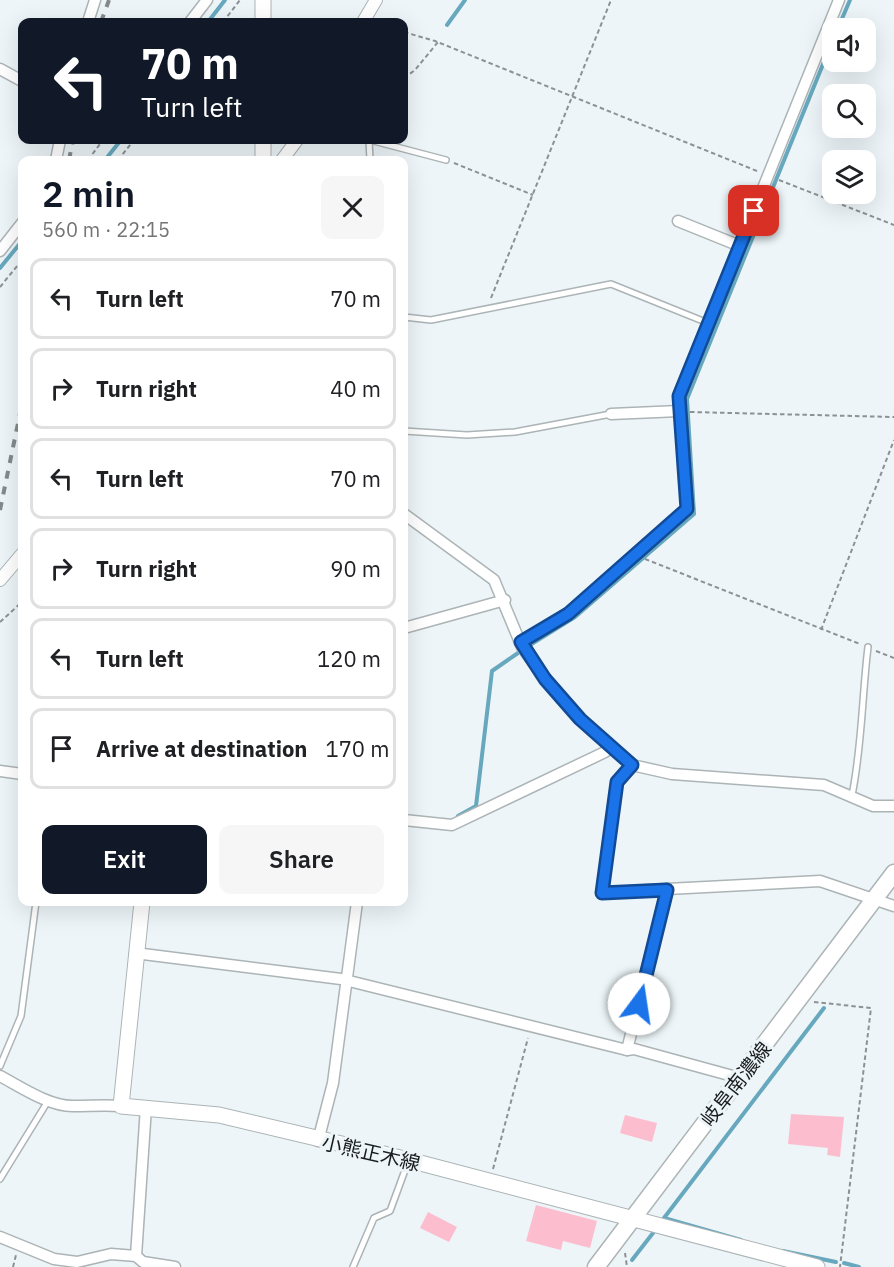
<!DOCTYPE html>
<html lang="en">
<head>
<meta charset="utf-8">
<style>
	body { margin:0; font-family:"IBM Plex Sans","Noto Sans JP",sans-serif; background:#f6f6f6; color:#202124; height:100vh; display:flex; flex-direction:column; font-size:22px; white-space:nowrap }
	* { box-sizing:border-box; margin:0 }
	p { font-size:20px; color:#757577 }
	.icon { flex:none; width:33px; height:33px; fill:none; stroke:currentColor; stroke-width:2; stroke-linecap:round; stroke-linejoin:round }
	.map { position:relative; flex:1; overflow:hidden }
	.drawer { position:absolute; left:18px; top:156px; width:390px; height:750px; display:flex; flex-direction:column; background:#fff; border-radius:12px; box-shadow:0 6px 24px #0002 }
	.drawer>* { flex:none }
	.guide { position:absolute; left:18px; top:18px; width:390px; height:126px; border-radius:12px; box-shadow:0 6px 24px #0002; background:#111827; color:#fff; overflow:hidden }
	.buttons { position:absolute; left:822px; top:18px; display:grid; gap:12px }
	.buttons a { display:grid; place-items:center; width:54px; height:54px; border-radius:12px; background:#fff; box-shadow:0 6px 24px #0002; font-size:30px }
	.pin { position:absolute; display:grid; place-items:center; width:51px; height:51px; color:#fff; margin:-26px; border-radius:12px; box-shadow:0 3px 9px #0006 }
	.me { position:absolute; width:66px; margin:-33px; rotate:14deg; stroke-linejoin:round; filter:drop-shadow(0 0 4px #0008) }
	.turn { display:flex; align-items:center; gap:21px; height:126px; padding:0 24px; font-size:27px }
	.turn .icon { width:78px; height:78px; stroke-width:2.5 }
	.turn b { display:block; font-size:42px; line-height:51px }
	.round { display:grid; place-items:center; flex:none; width:63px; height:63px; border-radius:12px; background:#f6f6f6 }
	.overview { display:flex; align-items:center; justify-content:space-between; height:102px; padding:0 24px }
	h1 { font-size:36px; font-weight:600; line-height:45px; color:#111827 }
	.button { display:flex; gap:12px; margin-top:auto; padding:12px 24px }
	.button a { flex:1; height:69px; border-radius:12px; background:#111827; color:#fff; font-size:24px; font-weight:600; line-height:69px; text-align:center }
	.button a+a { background:#f6f6f6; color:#202124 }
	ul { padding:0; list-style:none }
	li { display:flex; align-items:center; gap:18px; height:81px; margin:0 12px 9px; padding:0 12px; border:3px solid #e0e0e0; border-radius:12px }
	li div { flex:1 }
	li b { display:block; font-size:22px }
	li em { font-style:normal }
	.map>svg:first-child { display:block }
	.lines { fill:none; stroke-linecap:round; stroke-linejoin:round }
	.stream { stroke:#67a8be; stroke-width:4 }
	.building { fill:#fcbece }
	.service-casing { stroke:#acb4b6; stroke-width:8 }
	.minor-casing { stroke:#acb4b6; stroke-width:13 }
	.tertiary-casing { stroke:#acb4b6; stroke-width:14 }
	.secondary-casing { stroke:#acb4b6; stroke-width:17 }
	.primary-casing { stroke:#acb4b6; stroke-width:19 }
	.path { stroke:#8c9294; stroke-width:2; stroke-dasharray:4.5 3; stroke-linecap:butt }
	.service { stroke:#fff; stroke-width:5 }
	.minor { stroke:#fff; stroke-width:10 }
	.tertiary { stroke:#fff; stroke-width:12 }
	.secondary { stroke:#fff; stroke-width:15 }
	.primary { stroke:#fff; stroke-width:16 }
	.rail { stroke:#848a8c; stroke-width:4; stroke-dasharray:8 8; stroke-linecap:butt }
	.route-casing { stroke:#114b97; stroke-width:15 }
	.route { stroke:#1a73e8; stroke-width:10 }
	.labels { text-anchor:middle; stroke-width:6; stroke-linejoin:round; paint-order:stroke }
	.street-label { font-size:20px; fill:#191c1d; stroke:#edf5f8 }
</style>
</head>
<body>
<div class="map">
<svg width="894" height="1267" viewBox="0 0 894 1267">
	<rect width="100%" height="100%" fill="#edf5f8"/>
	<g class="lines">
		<!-- stream -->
		<g class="stream">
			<polyline points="208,22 225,0"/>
			<polyline points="447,25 465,0"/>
			<polyline points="838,28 850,0"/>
			<polyline points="105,160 121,140"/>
			<polyline points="0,268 22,241"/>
			<polyline points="530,645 575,617 694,514 687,399 832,42"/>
			<polyline points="458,816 476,806 492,671 518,653"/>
			<polyline points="741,1240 664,1218 824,1008"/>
			<polyline points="783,1251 836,1262"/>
			<polyline points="632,1260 653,1233"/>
			<polyline points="844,1263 859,1267"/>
		</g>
	</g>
	<!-- building -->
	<g class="building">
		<polygon points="791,1114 844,1117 840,1157 827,1155 828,1148 788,1144"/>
		<polygon points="625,1115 657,1123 652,1142 620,1133"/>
		<polygon points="536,1205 597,1221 590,1248 563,1241 561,1250 526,1241"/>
		<polygon points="428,1212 457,1227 449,1242 420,1228"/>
	</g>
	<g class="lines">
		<!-- service casing -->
		<g class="service-casing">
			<g id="service">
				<polyline points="369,140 370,160"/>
				<polyline points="370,140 446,160"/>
				<polyline points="404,317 431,320 611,284 708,323"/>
				<polyline points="404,431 467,435 515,432 611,414"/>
				<path d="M 852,795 C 862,747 862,696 868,647"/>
				<polyline points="0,1066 21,1016 36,902"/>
				<polyline points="0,1179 48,1101"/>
				<polyline points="353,1267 374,1218 390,1211 408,1162"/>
			</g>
		</g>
		<!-- minor casing -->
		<g class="minor-casing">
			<g id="minor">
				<polyline points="88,22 95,0"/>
				<polyline points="190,22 207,0"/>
				<polyline points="0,69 22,81"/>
				<polyline points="56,160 60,140"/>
				<polyline points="678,221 740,246"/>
				<polyline points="0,251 22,223"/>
				<polyline points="611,414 679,411"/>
				<polyline points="404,514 494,580 522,647 545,679 580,719 632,765 672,774 824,785 873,806 894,806"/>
				<polyline points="404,628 505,600"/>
				<polyline points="521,643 569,613 687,509 679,396 839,0"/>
				<polyline points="0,771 22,774"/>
				<polyline points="404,820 452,825 605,752 611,747"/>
				<polyline points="667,889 820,881 894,906"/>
				<polyline points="135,953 341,979 627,1050 634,1049 740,1078"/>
				<polyline points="627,1050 667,889 602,893 617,782 632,765"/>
				<path d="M 0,1076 C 21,1087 50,1107 74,1106 C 90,1106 105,1105 121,1106"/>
				<polyline points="318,1141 333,1083 357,902"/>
				<polyline points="0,1237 54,1259 77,1262 111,1254 136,1256 143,1262 175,1267"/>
				<polyline points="136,1256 146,1107"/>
			</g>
		</g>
		<!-- tertiary casing -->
		<g class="tertiary-casing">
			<g id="tertiary">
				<polyline points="363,22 376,0"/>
				<polyline points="282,160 297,140"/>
				<polyline points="0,580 22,554"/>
			</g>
		</g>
		<!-- secondary casing -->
		<g class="secondary-casing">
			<g id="secondary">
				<polyline points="263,22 263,0"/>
				<polyline points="263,140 263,160"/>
				<polyline points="142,902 121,1106 219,1115 409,1160 817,1267"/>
			</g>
		</g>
		<!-- primary casing -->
		<g class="primary-casing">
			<polyline id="primary" points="596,1267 894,873"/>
		</g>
		<!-- path -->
		<g class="path">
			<polyline points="223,22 240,0"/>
			<polyline points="404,32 435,41 757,171"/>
			<polyline points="404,78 415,70 438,42"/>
			<polyline points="88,160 103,140"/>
			<polyline points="118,160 134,140"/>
			<polyline points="454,163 533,195"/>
			<polyline points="779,180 894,225"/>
			<polyline points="0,287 22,260"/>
			<polyline points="491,298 611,0"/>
			<polyline points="690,412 894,417"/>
			<polyline points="645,559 860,644"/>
			<polyline points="0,622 22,602"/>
			<polyline points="821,630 894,440"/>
			<polyline points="876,651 894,658"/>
			<polyline points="814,1002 871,1008 840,1267"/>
			<polyline points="493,1169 528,1038"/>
			<polyline points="625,1253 627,1267"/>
			<polyline points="13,1267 16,1255"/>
		</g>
		<!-- service -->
		<use href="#service" class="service"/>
		<!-- minor -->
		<use href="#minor" class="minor"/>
		<!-- tertiary -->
		<use href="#tertiary" class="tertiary"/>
		<!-- secondary -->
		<use href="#secondary" class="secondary"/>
		<!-- primary -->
		<use href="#primary" class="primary"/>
		<!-- rail -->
		<g class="rail">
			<polyline points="101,22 109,0"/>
			<polyline points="69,160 73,140"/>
			<polyline points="0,510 22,404"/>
		</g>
	</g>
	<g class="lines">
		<!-- route casing -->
		<g class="route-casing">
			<polyline id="route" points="639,1004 667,890 602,893 617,782 632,765 580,719 545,679 521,642 568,614 687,509 679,396 754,211"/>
		</g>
		<!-- route -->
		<use href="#route" class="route"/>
	</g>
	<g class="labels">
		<!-- street labels -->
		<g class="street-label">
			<text transform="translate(736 1084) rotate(-52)" y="7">岐阜南濃線</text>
			<text transform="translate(371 1153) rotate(13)" y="7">小熊正木線</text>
		</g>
	</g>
</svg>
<div class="buttons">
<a><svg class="icon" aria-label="sound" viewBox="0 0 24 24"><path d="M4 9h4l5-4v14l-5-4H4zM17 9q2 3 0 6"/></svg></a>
<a><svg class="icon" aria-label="search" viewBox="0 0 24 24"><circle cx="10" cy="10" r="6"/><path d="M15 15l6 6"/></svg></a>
<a><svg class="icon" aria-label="layers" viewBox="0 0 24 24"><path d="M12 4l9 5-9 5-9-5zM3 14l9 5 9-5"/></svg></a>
</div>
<div class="pin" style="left:754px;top:211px;background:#d93025"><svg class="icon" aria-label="arrive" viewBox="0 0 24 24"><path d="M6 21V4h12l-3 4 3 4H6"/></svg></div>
<svg class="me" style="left:639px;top:1004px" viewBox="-20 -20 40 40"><circle r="19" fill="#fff"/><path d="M0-13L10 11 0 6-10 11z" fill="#1a73e8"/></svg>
<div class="guide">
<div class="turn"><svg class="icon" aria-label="left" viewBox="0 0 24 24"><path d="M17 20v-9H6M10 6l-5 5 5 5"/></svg><div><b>70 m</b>Turn left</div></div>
</div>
<section class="drawer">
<div class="overview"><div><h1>2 min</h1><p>560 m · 22:15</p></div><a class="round"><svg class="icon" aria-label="close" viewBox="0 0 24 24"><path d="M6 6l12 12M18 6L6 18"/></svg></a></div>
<ul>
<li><svg class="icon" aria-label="left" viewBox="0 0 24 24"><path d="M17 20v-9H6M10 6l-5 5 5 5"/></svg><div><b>Turn left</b></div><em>70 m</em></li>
<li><svg class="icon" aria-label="right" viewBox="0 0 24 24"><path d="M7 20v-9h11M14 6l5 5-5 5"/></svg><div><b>Turn right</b></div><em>40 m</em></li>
<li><svg class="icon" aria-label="left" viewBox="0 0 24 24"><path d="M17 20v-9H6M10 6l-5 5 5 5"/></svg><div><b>Turn left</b></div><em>70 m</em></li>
<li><svg class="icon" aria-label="right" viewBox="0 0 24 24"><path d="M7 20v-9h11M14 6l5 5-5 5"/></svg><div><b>Turn right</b></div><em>90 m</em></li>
<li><svg class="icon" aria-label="left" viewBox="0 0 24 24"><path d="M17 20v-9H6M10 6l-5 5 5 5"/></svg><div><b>Turn left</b></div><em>120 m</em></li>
<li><svg class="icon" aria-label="arrive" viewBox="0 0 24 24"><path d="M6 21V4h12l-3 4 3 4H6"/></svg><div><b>Arrive at destination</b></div><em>170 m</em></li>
</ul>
<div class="button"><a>Exit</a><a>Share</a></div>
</section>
</div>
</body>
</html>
